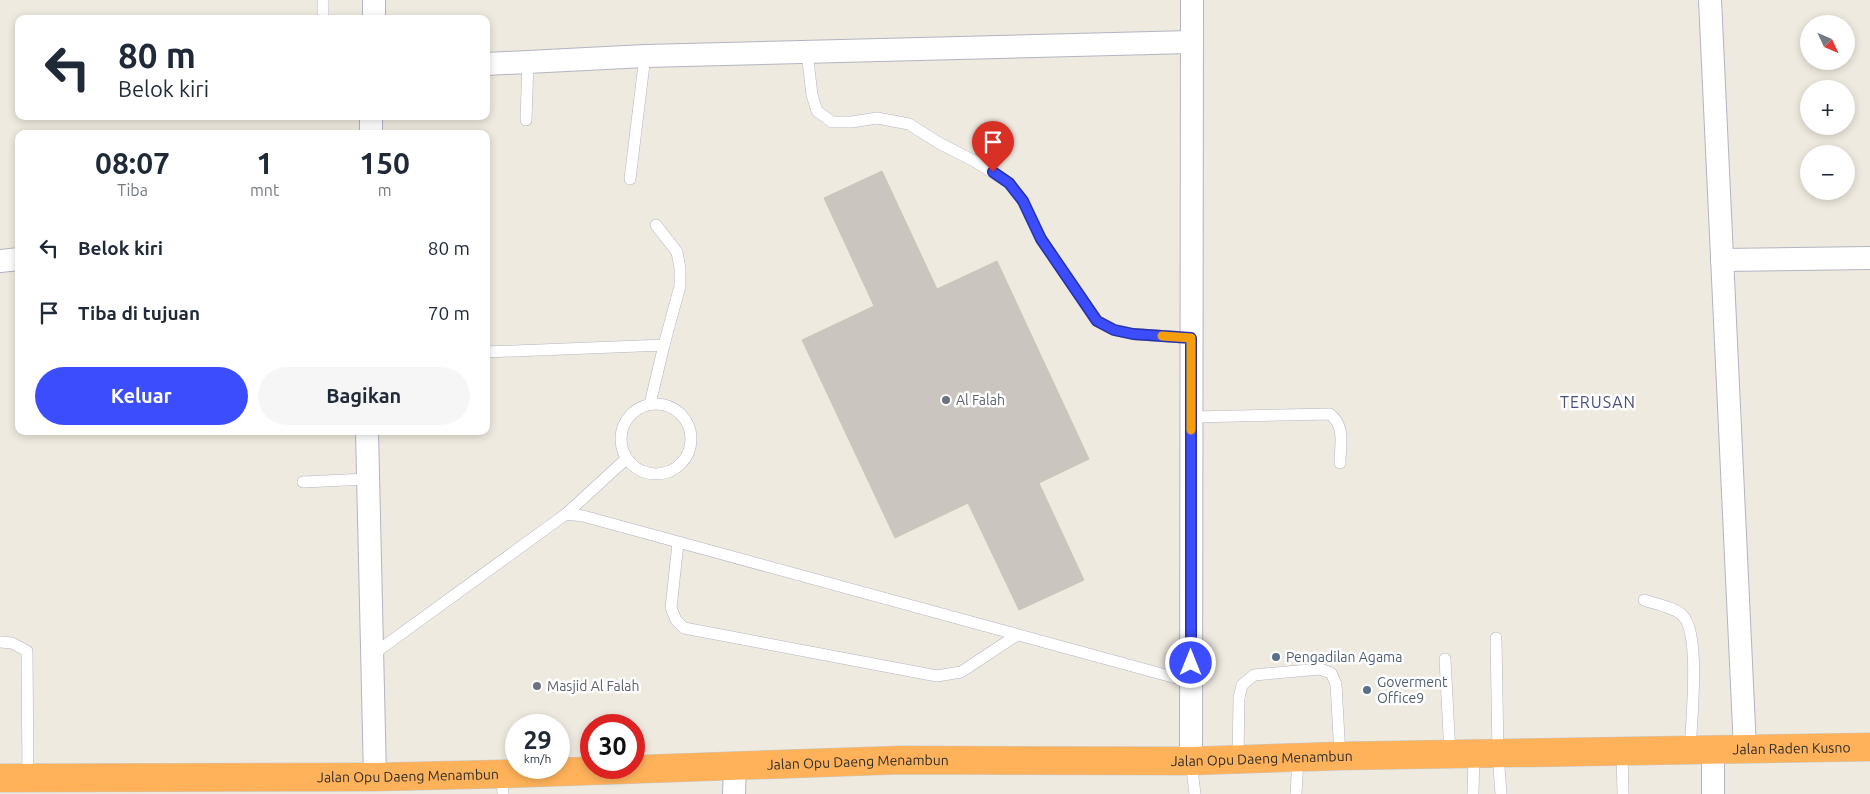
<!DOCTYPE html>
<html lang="id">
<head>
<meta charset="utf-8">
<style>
	body { margin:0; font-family:Ubuntu,sans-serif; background:#f6f6f7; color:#1f2937; height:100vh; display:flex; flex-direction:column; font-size:19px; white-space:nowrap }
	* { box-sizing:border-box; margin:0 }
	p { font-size:16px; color:#747a83 }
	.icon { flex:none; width:28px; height:28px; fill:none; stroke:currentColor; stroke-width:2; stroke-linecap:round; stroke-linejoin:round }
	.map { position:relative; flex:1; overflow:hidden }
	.side { position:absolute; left:15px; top:130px; width:475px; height:305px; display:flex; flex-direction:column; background:#fff; border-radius:10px; box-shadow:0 2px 8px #0003 }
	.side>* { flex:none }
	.guide { position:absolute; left:15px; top:15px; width:475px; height:105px; border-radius:10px; box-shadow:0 2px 8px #0003; background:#fff; color:#1f2937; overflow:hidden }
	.needle { width:32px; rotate:134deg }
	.fabs { position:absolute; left:1800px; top:15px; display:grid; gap:10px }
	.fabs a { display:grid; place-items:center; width:55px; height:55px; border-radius:50%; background:#fff; box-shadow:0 2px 8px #0003; font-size:25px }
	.speed { position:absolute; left:505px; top:714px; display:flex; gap:10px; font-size:25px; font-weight:700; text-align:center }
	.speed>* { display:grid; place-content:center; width:65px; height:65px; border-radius:50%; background:#fff; box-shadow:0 2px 8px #0003; line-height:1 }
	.speed small { font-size:12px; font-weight:400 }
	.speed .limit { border:8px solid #d22; background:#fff; color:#111 }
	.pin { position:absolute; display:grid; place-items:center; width:42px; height:42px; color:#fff; margin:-51px -21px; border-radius:50% 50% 50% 0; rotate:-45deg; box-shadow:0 0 5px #0007 }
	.pin .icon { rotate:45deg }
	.me { position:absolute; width:55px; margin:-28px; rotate:0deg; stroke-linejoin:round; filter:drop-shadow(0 0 4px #0008) }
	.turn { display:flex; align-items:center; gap:18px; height:105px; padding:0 20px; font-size:22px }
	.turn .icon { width:65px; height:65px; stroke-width:2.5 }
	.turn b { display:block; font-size:35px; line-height:42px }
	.eta { display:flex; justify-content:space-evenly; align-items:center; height:85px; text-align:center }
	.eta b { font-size:30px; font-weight:700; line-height:35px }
	.button { display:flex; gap:10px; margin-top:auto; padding:10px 20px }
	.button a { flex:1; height:58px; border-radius:30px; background:#3c4dfe; color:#fff; font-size:20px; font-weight:700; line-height:58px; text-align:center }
	.button a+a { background:#f6f6f7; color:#1f2937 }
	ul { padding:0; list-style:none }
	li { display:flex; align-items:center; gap:15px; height:65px; padding:0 20px }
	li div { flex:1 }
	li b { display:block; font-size:19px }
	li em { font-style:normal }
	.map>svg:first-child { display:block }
	.building { fill:#cac6bf; stroke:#cac6b8 }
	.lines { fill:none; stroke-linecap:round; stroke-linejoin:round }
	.lane-casing { stroke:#b3b4c1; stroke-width:12 }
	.street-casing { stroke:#b3b4c1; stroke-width:24 }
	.highway-casing { stroke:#c8c8c8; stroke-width:29 }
	.lane { stroke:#fff; stroke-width:11 }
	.street { stroke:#fff; stroke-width:22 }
	.highway { stroke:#ffb25a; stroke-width:28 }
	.route-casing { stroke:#2732a5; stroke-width:12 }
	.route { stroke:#3c4dfe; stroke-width:9 }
	.slow { stroke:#f59e0b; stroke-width:9 }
	.worship-dot { fill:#6b7280; stroke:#fff; stroke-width:2 }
	.service-dot { fill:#5c6f8a; stroke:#fff; stroke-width:2 }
	.labels { text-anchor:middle; stroke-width:5; stroke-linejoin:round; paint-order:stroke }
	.worship-label { font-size:14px; fill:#5b616d; stroke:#fff; text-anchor:start }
	.service-label { font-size:14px; fill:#4e5e75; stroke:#fff; text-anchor:start }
	.street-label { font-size:14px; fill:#2d2d2d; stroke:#fff }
	.quarter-label { font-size:16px; letter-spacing:1px; fill:#4b4f80; stroke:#fff }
</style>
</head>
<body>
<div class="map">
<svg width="1870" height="794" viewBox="0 0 1870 794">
	<rect width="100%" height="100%" fill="#efeadf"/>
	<!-- building -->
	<polygon class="building" points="882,171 937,289 997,261 1089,459 1039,483 1084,580 1019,610 968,503 895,538 802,340 874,306 824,198"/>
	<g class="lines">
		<!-- lane casing -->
		<g class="lane-casing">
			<g id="lane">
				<polyline points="323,0 323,19"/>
				<polyline points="807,52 812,95 817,111 832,122 852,122 877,118 909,124 939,143 976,162 1009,183 1023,201 1041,239 1097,321 1115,330 1133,334 1191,338"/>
				<polyline points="526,120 528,62"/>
				<polyline points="630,179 645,56"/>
				<polyline points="486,352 664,345"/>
				<circle cx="656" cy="439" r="35"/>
				<polyline points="650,404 664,345 680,286 680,268 677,252 656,225"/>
				<path d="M 1192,417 L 1330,414 C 1346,427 1340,445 1340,463"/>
				<polyline points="303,482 367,479"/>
				<polyline points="566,514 626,459"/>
				<polyline points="678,543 671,608 676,620 684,628 937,676 961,672 1017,635"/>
				<path d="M 1644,600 C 1655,604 1675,607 1683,616 C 1701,634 1691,724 1690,751"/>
				<polyline points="1496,638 1498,754 1501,794"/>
				<polyline points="0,642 12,643 27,651 28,778"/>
				<polyline points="372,655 566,514 583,516 1191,682"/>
				<polyline points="1445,659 1450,754"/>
				<polyline points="1622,752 1623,794"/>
				<polyline points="1238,759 1239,698 1242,685 1254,675 1320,669 1331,673 1336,684 1340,756"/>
				<polyline points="1191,761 1195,794"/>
				<polyline points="502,774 503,794"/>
				<polyline points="1296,794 1298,758"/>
				<polyline points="1473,794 1474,754"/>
			</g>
		</g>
		<!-- street casing -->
		<g class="street-casing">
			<g id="street">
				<polyline points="1710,0 1745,749"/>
				<polyline points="374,19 374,0"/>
				<polyline points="486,64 645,56 1191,42"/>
				<polyline points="371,134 371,116"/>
				<polyline points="1722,260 1870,258"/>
				<polyline points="0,261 19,259"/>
				<polyline points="367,431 375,777"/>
				<polyline points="1191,761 1192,0"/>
				<polyline points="734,794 735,766"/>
				<polyline points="1713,794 1713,751"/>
			</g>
		</g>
		<!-- highway casing -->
		<g class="highway-casing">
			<g id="highway">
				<path id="s1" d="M 0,778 L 375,777 L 502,774 L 901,760 L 1191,761 L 1340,756 L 1870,747"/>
			</g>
		</g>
		<!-- lane -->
		<use href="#lane" class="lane"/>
		<!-- street -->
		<use href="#street" class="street"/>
		<!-- highway -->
		<use href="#highway" class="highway"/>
	</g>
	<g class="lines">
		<!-- route casing -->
		<g class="route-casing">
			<polyline id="route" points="993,172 1009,183 1023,201 1041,239 1097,321 1114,330 1133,334 1191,338 1191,663"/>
		</g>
		<!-- route -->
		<use href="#route" class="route"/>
		<!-- slow -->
		<polyline class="slow" points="1162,336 1191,338 1191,430"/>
	</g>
	<!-- markers -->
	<g class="worship-dot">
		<circle cx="946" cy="400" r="5"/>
		<circle cx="537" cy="686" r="5"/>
	</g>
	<g class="service-dot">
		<circle cx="1276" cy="657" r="5"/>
		<circle cx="1367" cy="690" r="5"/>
	</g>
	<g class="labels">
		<!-- worship labels -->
		<g class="worship-label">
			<text x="956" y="405">Al Falah</text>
			<text x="547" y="691">Masjid Al Falah</text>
		</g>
		<!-- service labels -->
		<g class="service-label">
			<text x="1286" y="662">Pengadilan Agama</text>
			<text x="1377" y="687">Goverment<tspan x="1377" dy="16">Office9</tspan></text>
		</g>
		<!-- street labels -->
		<g class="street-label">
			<text dy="5" stroke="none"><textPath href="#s1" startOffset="1792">Jalan Raden Kusno</textPath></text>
			<text dy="5" stroke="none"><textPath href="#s1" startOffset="1262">Jalan Opu Daeng Menambun</textPath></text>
			<text dy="5" stroke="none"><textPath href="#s1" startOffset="858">Jalan Opu Daeng Menambun</textPath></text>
			<text dy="5" stroke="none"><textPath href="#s1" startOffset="408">Jalan Opu Daeng Menambun</textPath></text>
		</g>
		<!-- quarter labels -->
		<g class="quarter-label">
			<text x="1598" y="408">TERUSAN</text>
		</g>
	</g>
</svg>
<div class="fabs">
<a><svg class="needle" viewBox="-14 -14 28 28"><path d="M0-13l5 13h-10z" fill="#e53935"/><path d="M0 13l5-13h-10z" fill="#747a83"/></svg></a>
<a>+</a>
<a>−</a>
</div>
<div class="speed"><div>29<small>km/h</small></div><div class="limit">30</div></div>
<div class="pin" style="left:993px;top:172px;background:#d93025"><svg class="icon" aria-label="arrive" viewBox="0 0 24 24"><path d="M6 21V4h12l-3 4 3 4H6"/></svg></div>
<svg class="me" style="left:1191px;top:663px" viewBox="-20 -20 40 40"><circle r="17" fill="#3c4dfe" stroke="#fff" stroke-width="3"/><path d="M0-11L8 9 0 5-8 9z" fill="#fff"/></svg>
<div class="guide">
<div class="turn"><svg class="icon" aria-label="left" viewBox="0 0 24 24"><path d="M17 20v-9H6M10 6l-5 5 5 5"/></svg><div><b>80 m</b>Belok kiri</div></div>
</div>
<section class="side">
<div class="eta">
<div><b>08:07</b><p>Tiba</p></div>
<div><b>1</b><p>mnt</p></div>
<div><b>150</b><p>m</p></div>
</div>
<ul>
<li><svg class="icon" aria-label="left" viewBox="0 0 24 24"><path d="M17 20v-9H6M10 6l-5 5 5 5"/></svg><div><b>Belok kiri</b></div><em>80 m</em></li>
<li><svg class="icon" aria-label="arrive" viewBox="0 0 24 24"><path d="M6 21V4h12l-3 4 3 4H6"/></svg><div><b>Tiba di tujuan</b></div><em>70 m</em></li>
</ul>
<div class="button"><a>Keluar</a><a>Bagikan</a></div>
</section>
</div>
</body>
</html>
